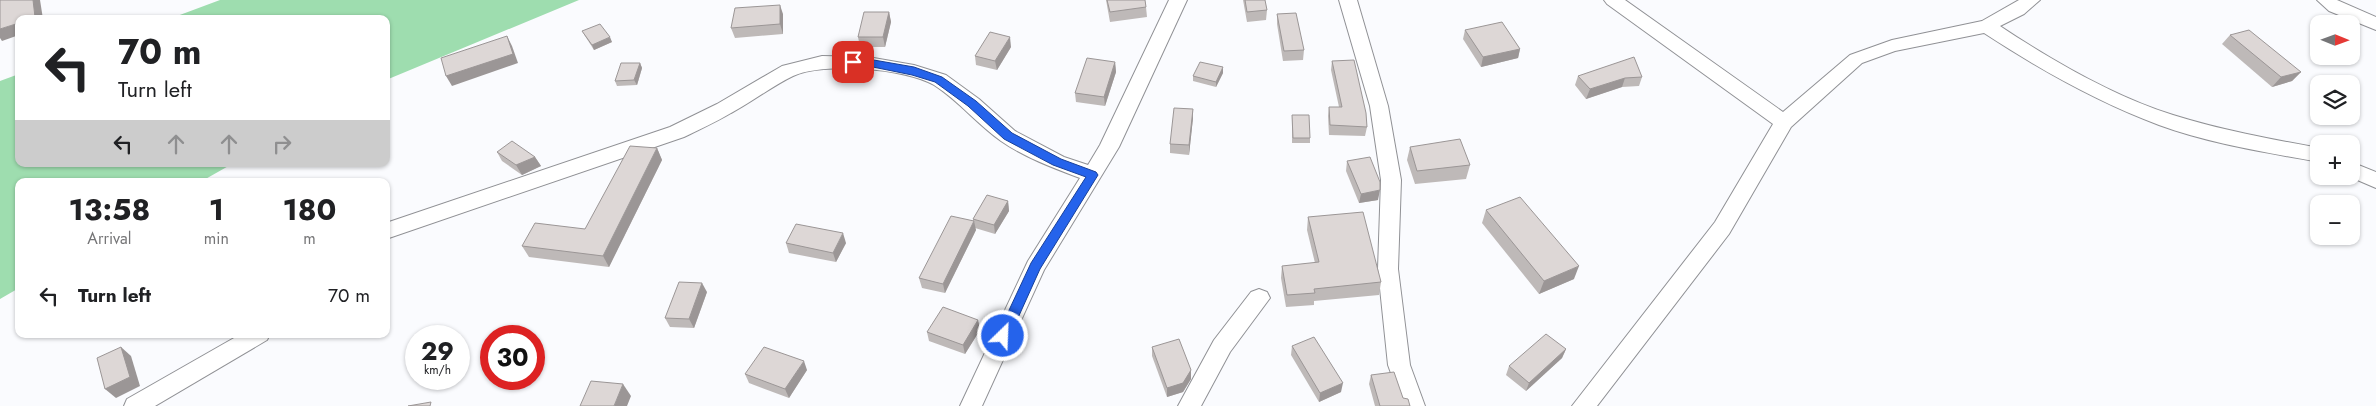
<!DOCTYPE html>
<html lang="en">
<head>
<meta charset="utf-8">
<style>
	body { margin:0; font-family:Jost,sans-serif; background:#f2f2f2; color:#202124; height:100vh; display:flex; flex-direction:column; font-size:19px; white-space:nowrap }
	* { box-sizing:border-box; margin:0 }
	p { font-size:16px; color:#757577 }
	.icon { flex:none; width:28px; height:28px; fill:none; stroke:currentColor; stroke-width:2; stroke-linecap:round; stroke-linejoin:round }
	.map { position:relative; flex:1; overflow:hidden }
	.details { position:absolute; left:15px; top:178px; width:375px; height:160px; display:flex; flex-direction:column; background:#fff; border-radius:10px; box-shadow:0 1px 4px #0004 }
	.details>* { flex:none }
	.top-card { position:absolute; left:15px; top:15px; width:375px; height:152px; border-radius:10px; box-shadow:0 1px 4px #0004; background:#fff; color:#202124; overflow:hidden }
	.needle { width:32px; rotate:91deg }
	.fabs { position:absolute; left:2310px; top:15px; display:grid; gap:10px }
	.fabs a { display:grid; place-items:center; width:50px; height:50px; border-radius:10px; background:#fff; box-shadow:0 1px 4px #0004; font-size:25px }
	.speed { position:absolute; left:405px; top:325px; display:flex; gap:10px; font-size:25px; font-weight:700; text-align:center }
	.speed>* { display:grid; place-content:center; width:65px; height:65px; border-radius:50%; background:#fff; box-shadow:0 1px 4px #0004; line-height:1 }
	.speed small { font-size:12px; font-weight:400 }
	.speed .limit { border:8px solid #d22; background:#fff; color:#111 }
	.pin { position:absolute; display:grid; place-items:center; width:42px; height:42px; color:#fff; margin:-21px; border-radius:10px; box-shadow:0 2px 8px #0006 }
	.me { position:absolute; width:55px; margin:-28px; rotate:24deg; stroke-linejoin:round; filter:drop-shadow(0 0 4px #0008) }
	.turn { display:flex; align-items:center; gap:18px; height:105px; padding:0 20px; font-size:22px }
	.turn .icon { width:65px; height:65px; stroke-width:2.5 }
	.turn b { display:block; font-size:35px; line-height:42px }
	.lanes { display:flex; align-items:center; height:48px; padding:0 20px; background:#0003; justify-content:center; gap:25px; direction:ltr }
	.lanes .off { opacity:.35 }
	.eta { display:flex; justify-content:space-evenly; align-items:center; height:85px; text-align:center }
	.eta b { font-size:30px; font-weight:700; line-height:35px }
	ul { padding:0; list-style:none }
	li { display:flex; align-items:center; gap:15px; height:65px; padding:0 20px }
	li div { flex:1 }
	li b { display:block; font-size:19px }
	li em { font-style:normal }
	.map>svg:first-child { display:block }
	.green { fill:#9eddaf }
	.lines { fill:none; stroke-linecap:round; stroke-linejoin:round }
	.street-casing { stroke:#909195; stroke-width:2 }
	.street { fill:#fff; fill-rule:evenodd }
	.wall { fill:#beb9b8 }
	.shaded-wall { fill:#9b9696 }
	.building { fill:#ddd7d6; stroke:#9b9696 }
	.route { fill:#2563eb; stroke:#184099 }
</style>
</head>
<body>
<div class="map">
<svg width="2376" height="406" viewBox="0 0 2376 406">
	<rect width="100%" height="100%" fill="#fafbfe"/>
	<!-- green -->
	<g class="green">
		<polygon points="220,0 579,0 386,80 386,19 169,19"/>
		<polygon points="19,74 19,164 232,164 202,181 19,181 19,288 0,299 0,81"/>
	</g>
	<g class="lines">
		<!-- street casing -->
		<g class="street-casing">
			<g id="street">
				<path d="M 1169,0 L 1187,0 L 1119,147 L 1044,270 L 982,406 L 960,406 L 1028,261 L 1080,178 C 1053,168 1024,157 1001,141 C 977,124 959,101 934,85 C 905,68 823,62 793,76 C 772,86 752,102 731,113 C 716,122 700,129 684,137 L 386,239 L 386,223 L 670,127 L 717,104 L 782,66 L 822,56 L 868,57 L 914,65 L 946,75 L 979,99 L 1015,131 L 1064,157 L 1088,165 L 1100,145 Z"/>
				<polygon points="1339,0 1357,0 1388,106 1401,180 1398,269 1410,365 1425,406 1403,406 1388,365 1378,269 1381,180 1370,106"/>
				<path d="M 1604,0 L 1625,0 L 1783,112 L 1850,55 L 1892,40 L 1982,21 L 2019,0 L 2040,0 L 2024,14 L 2000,26 C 2051,60 2115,97 2173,115 C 2221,130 2270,139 2319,148 L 2319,162 C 2265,152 2211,144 2159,125 C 2097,102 2039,69 1984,33 L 1895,51 L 1862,63 L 1791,127 L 1729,234 L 1597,406 L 1572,406 L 1715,222 L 1773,124 L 1607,4 Z"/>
				<polygon points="2317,0 2337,0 2376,17 2376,30 2329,11"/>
				<polygon points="2351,162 2376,172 2376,188 2348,176 2351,176"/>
				<polygon points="1259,289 1267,292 1270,298 1230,352 1201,406 1178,406 1214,340 1251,292"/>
				<polygon points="241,334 270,334 267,340 155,406 124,406 127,399"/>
			</g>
		</g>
		<!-- street -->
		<use href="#street" class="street"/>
	</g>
	<!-- wall -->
	<g class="wall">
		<polygon points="1106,0 1145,0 1146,7 1147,17 1110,22"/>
		<polygon points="1243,0 1265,0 1267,10 1266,20 1247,22"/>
		<polygon points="889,12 891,22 885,47 860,47 858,37"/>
		<polygon points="783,14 783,34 735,38 731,28"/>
		<polygon points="1277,14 1304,50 1303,60 1283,61 1277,24"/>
		<polygon points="1465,30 1520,49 1518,58 1481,67 1463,39"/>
		<polygon points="582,31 612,42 594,50 585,36"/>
		<polygon points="2230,35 2301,72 2292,81 2272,87 2222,44"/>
		<polygon points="1011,47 997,70 976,65 975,56"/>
		<polygon points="1332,61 1367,127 1365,136 1329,135 1328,116 1329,107 1339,107 1331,70"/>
		<polygon points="1115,62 1116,72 1105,106 1076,102 1075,93"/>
		<polygon points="640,63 642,68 637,85 617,86 615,81"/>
		<polygon points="1223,73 1216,87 1193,81 1193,76"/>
		<polygon points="1578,76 1642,77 1639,86 1622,87 1586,99 1575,85"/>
		<polygon points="1193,109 1193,118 1189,155 1170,153 1170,144"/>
		<polygon points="1292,115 1310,138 1310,143 1292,143"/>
		<polygon points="1410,147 1470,165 1466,179 1415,184 1407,160"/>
		<polygon points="657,148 662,160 609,267 529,257 522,246 585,229"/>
		<polygon points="497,152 535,157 541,166 522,175 502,161"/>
		<polygon points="1347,161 1378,200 1359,203 1346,171"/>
		<polygon points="1008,201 1009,211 995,234 975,228 976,230 945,293 922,288 919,278 973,221 973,219"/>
		<polygon points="1486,210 1574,279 1539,294 1482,223"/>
		<polygon points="1308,217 1381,282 1379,295 1314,301 1314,305 1286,307 1281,278 1282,266 1315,263 1307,230"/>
		<polygon points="786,243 846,243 836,262 789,253"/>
		<polygon points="707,292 694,328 670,327 665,318"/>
		<polygon points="978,320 980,330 965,354 929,341 927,332"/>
		<polygon points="1292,346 1341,392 1319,402 1291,355"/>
		<polygon points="1152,347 1191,370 1191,379 1183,392 1167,397 1152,356"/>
		<polygon points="1566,349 1562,358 1526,391 1506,375 1509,366"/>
		<polygon points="807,370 789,398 749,383 745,374"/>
		<polygon points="1371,375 1403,398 1410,406 1375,406 1369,384"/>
	</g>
	<!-- shaded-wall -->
	<g class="shaded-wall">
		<polygon points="33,0 40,0 43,19 30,19"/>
		<polygon points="780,5 783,14 783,34 780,24"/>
		<polygon points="889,12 891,22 885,47 883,37"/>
		<polygon points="19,23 19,35 2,41 0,38 0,29"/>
		<polygon points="507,36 512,46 518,63 452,86 446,76"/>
		<polygon points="610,37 612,42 594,50 592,45"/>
		<polygon points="1010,37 1011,47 997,70 995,61"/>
		<polygon points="1520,49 1518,58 1481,67 1483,57"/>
		<polygon points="1115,62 1116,72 1105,106 1104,97"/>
		<polygon points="640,63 642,68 637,85 634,80"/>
		<polygon points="1223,67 1223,73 1216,87 1216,82"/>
		<polygon points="2301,72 2292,81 2272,87 2281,77"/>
		<polygon points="1625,78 1622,87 1586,99 1590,89"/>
		<polygon points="1193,109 1193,118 1189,155 1189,145"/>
		<polygon points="657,148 662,160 609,267 603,256"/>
		<polygon points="535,157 541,166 522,175 516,165"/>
		<polygon points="1380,190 1378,200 1359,203 1361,194"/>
		<polygon points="1008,201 1009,211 995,234 994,225"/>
		<polygon points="974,221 976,230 945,293 943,284"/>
		<polygon points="843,233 846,243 836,262 833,253"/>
		<polygon points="1579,266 1574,279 1539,294 1544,281"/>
		<polygon points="702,283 707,292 694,328 689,319"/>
		<polygon points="978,320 980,330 965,354 963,345"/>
		<polygon points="121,347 131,356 140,386 116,398 105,389"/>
		<polygon points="1566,349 1562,358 1526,391 1529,383"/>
		<polygon points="804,361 807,370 789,398 785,389"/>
		<polygon points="1191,370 1191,379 1183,392 1167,397 1167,388"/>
		<polygon points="1343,383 1341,392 1319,402 1320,393"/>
		<polygon points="623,384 631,396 627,406 614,406"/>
	</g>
	<!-- building -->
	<g class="building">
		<polygon points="0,0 33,0 35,17 30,19 19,19 19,23 0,29"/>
		<polygon points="1107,0 1145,0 1146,7 1110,12"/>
		<polygon points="1245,0 1265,0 1267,10 1247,12"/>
		<polygon points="780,5 780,24 731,28 735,8"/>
		<polygon points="864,12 889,12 883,37 858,37"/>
		<polygon points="1296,13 1304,50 1284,51 1277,14"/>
		<polygon points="1502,22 1520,49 1483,57 1465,30"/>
		<polygon points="600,24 610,37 592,45 582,31"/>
		<polygon points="2249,30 2301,72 2281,77 2230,35"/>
		<polygon points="990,32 1010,37 995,61 975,56"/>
		<polygon points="507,36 513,54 446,76 441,58"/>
		<polygon points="1634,57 1642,77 1625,78 1590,89 1578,76"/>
		<polygon points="1087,58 1115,62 1104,97 1075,93"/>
		<polygon points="1354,60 1366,113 1367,127 1330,125 1329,107 1342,107 1332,61"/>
		<polygon points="1200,62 1223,67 1216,82 1193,76"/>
		<polygon points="621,63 640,63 634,80 615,81"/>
		<polygon points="1174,108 1193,109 1189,145 1170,144"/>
		<polygon points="1292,115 1309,115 1310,138 1293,138"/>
		<polygon points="1460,139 1470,165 1417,171 1410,147"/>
		<polygon points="512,141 535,157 516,165 497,152"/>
		<polygon points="630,146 657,148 603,256 522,246 535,223 585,229"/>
		<polygon points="1370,157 1380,182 1380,190 1361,194 1347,161"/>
		<polygon points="987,195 1008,201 994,225 973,219"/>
		<polygon points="1520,197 1579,266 1544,281 1486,210"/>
		<polygon points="1363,212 1381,282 1314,289 1315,293 1287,295 1282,266 1319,262 1308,217"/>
		<polygon points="951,216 974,221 943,284 919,278"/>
		<polygon points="796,224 843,233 833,253 786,243"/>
		<polygon points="679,282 702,283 689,319 665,318"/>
		<polygon points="943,307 978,320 963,345 927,332"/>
		<polygon points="1546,334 1566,349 1529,383 1509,366"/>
		<polygon points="1314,337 1343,383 1320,393 1292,346"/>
		<polygon points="1179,339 1191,370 1183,383 1167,388 1152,347"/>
		<polygon points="121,347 130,377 105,389 97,358"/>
		<polygon points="764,347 804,361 785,389 745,374"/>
		<polygon points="1394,372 1403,398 1408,399 1410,406 1380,406 1371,375"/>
		<polygon points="591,381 623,384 614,406 580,406"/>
		<polygon points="431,402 430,406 408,406"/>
	</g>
	<!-- route -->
	<polygon class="route" points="853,59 868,59 914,67 942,77 976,101 1012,133 1061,159 1096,172 1098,175 1040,269 1008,340 1003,342 997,336 1031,263 1086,177 1053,165 1004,139 968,106 935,82 912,75 868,66 849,65 849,60"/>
</svg>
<div class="fabs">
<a><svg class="needle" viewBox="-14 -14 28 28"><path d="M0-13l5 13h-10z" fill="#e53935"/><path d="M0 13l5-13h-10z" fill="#757577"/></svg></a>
<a><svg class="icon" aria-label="layers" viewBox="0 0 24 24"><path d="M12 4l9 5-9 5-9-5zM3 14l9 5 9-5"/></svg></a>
<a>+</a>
<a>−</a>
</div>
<div class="speed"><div>29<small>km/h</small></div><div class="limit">30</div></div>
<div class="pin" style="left:853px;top:62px;background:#d93025"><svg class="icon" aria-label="arrive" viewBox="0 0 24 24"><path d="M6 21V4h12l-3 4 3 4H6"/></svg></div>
<svg class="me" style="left:1003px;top:336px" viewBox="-20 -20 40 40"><circle r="17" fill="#2563eb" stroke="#fff" stroke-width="3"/><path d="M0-11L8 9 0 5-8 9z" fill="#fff"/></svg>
<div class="top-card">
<div class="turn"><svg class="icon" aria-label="left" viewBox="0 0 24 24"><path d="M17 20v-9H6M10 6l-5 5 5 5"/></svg><div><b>70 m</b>Turn left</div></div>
<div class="lanes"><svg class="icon" aria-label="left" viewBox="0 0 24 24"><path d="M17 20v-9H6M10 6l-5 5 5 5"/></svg><svg class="icon off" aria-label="ahead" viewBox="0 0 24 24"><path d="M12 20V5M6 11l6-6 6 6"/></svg><svg class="icon off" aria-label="ahead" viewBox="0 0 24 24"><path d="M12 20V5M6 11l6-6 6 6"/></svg><svg class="icon off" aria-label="right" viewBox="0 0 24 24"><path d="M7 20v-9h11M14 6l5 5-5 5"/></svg></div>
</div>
<section class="details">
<div class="eta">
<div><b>13:58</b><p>Arrival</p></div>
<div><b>1</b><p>min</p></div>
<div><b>180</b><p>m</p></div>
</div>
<ul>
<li><svg class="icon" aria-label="left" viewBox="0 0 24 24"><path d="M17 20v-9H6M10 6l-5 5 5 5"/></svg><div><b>Turn left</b></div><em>70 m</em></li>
</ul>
</section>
</div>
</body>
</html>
